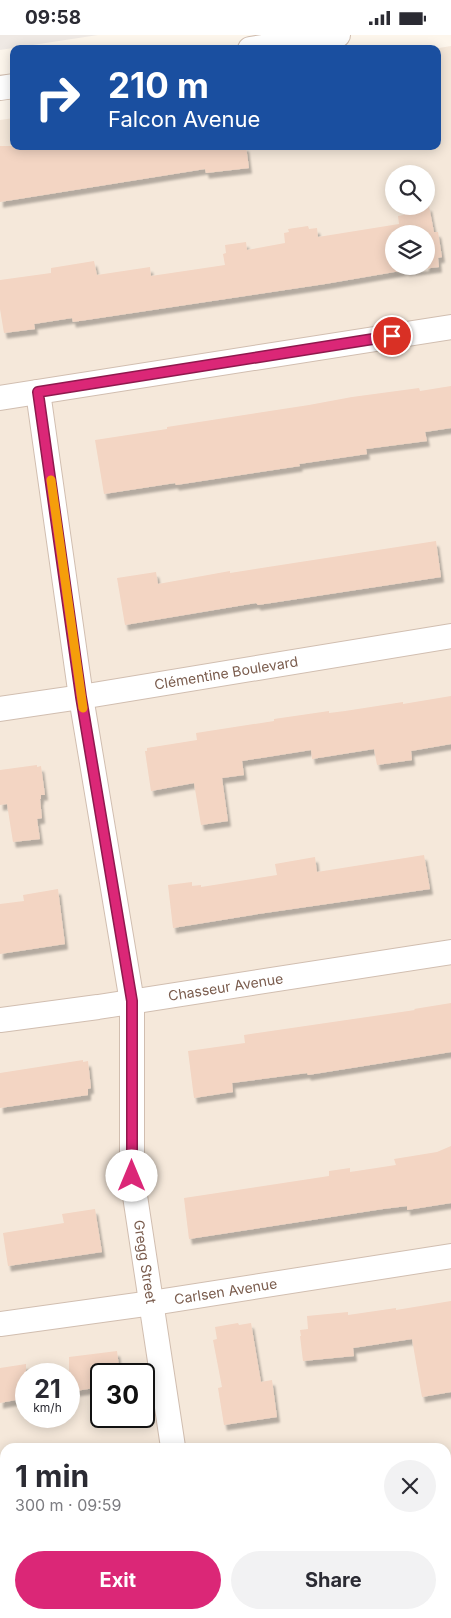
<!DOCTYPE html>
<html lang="en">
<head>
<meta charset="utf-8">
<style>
	body { margin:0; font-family:Inter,sans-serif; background:#f2f2f3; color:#2b2b33; height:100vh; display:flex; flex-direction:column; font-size:19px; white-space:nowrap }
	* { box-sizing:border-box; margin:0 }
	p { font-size:16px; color:#7c7c81 }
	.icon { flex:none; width:28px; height:28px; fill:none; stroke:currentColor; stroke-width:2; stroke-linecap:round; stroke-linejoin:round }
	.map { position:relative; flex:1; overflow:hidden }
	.drawer { position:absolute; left:0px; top:1408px; width:451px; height:176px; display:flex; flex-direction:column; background:#fff; border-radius:15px 15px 0 0; box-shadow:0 2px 12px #0003 }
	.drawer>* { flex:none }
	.hud { position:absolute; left:10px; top:10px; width:431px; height:105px; border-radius:10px; box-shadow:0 2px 12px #0003; background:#1a4fa0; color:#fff; overflow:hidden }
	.fabs { position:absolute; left:385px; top:130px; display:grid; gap:10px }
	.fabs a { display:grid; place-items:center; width:50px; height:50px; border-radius:50%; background:#fff; box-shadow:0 2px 12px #0003; font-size:25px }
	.speed { position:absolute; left:15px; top:1328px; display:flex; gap:10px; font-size:25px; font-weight:700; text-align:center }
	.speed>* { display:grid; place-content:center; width:65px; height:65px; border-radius:50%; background:#fff; box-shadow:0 2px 12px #0003; line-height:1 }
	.speed small { font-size:12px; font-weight:400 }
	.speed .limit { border:2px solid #111; border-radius:8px; background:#fff; color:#111 }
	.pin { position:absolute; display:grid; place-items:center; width:42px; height:42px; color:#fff; margin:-21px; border:2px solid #fff; border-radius:50%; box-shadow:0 1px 5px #0007 }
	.me { position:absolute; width:55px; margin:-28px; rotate:0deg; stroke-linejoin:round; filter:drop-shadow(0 0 4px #0008) }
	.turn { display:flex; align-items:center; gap:18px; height:105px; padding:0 15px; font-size:22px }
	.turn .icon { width:65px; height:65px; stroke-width:2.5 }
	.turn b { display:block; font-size:35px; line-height:42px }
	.round { display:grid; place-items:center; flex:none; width:52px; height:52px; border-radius:26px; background:#f2f2f3 }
	.summary { display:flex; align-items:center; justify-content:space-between; height:85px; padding:0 15px }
	h1 { font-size:30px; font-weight:700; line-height:38px }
	.action { display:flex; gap:10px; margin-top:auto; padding:10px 15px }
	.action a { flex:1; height:58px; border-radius:30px; background:#db2777; color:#fff; font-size:20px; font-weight:700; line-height:58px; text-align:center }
	.action a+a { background:#f2f2f3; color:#2b2b33 }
	.status { display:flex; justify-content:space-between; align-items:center; height:35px; padding:0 25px; background:#fff; direction:ltr }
	.status svg { height:14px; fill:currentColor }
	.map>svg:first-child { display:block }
	.residential { fill:#f5e8da; fill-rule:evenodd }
	.industrial { fill:#efe9e4 }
	.building { fill:#f3d5c3; fill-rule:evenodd; filter:url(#shadow) }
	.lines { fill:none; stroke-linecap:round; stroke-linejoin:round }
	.street-casing { stroke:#d1beb0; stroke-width:26 }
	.street { stroke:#fff; stroke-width:24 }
	.route-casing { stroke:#8e194d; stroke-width:12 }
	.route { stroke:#db2777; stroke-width:9 }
	.slow { stroke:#f59e0b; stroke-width:9 }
	.labels { text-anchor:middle; stroke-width:4; stroke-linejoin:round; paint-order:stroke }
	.street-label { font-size:14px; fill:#7a5c4d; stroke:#fffaf3 }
</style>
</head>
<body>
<div class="status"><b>09:58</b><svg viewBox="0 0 49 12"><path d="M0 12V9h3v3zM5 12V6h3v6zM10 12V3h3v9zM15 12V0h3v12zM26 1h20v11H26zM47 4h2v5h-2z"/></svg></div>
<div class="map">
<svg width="451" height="1583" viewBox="0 0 451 1583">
	<defs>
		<filter id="shadow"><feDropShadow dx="3" dy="5.5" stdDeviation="1" flood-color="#0004"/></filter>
	</defs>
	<rect width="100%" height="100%" fill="#fdf6ec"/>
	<!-- residential -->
	<path class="residential" d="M 451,11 L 451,1583 L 0,1583 L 0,85 L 14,83 L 14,111 L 438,111 L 438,14 L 433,14 ZM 394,139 L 426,139 L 426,171 L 394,171 ZM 394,199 L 426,199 L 426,231 L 394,231 ZM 26,1339 L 69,1339 L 69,1381 L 26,1381 ZM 101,1339 L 144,1339 L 144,1381 L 101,1381 ZM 5,1412 L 446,1412 L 446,1579 L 5,1579 Z"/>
	<!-- industrial -->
	<polygon class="industrial" points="0,0 98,0 0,15"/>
	<!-- building -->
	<g class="building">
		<polygon points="0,111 246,111 249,133 206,138 205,134 0,167"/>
		<path d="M 403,171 L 429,171 L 434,197 L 438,197 L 442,222 L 438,223 L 439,232 L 406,236 L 406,235 L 325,249 L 73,287 L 72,283 L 34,289 L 35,294 L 4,298 L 0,274 L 0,245 L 51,238 L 51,233 L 94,226 L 97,240 L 150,232 L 151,241 L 225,230 L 223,219 L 226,218 L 225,210 L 246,207 L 247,215 L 285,208 L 284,198 L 289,197 L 288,194 L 308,191 L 309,194 L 317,193 L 318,202 L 399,189 L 398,181 L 404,180 ZM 394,199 L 426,199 L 426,231 L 394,231 Z"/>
		<polygon points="451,351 451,393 425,397 427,406 366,414 367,419 299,429 300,431 176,450 175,448 104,459 95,405 167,394 167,392 309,370 352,362 419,353 420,356"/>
		<polygon points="436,506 441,542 258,570 256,568 125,590 117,543 156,537 158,549 230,536 230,538"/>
		<polygon points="451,661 451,709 411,716 412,725 377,730 374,714 312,724 311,715 242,726 244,740 222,743 228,786 201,790 194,748 151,756 145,716 147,716 147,713 197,705 196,698 274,686 274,684 329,676 329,678 345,676 403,667 403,669"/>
		<polygon points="37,730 37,732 41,731 45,760 41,760 41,764 40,764 42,783 37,784 40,804 13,807 7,769 0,770 0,735"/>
		<polygon points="424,820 430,854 258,879 173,893 168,850 192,847 192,851 201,850 201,852 277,840 275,829 315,822 317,837"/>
		<polygon points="58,854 65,909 0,919 0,869 24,866 23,860"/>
		<polygon points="451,968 451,1017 308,1040 307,1038 232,1048 233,1057 194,1063 188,1016 245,1008 244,1000 415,975 414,974"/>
		<polygon points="83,1025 83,1027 88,1026 91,1053 88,1054 88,1060 0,1073 0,1038"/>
		<polygon points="451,1111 451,1168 407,1175 407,1171 383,1174 189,1204 184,1163 329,1141 329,1136 350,1133 350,1137 396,1130 394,1124 437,1117"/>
		<polygon points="95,1174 102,1217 8,1231 3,1198 64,1188 62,1179"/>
		<polygon points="451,1266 451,1357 422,1362 412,1304 353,1313 354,1321 303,1326 300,1301 301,1301 300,1295 308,1294 307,1281 348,1277 348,1280 396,1273 396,1275"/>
		<polygon points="238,1288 239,1290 251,1288 261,1347 272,1345 277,1382 224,1390 218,1353 222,1352 213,1305 217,1304 215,1292"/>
		<polygon points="117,1316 120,1339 101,1339 101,1352 69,1357 69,1322"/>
		<polygon points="26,1329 26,1363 0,1368 0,1333"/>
	</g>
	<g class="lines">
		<!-- street casing -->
		<g class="street-casing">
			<g id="street">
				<polyline points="250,14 338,0"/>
				<polyline points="0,53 14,51"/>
				<path id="s1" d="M 38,357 L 81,662 L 132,967 L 132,1141 L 173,1412"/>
				<polyline points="0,363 451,292"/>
				<path id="s2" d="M 0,674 L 81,662 L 451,601"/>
				<path id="s3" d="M 0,985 L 98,972 L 451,917"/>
				<path id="s4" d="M 0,1289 L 152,1268 L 451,1221"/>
				<polyline points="446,1514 451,1513"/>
				<polyline points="206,1579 207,1583"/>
				<polyline points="0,1582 26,1579"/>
			</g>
		</g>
		<!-- street -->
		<use href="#street" class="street"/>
	</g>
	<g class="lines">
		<!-- route casing -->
		<g class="route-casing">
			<polyline id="route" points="132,1141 132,966 81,662 38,357 392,301"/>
		</g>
		<!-- route -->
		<use href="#route" class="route"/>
		<!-- slow -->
		<polyline class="slow" points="51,445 83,673"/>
	</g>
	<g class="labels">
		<!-- street labels -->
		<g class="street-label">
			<text dy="5" stroke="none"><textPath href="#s2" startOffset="229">Clémentine Boulevard</textPath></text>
			<text dy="5" stroke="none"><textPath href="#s3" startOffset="228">Chasseur Avenue</textPath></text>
			<text dy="5" stroke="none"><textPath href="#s1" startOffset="878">Gregg Street</textPath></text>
			<text dy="5" stroke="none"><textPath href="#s4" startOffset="228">Carlsen Avenue</textPath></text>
		</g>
	</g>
</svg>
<div class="fabs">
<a><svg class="icon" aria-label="search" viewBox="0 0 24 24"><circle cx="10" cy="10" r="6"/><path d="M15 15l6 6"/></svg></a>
<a><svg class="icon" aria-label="layers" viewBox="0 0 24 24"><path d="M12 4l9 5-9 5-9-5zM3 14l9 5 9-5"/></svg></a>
</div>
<div class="speed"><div>21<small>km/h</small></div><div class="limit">30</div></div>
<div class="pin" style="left:392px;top:301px;background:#d93025"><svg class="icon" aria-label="arrive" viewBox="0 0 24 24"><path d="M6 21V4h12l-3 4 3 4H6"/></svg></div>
<svg class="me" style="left:132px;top:1141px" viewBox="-20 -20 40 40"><circle r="19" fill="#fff"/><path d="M0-13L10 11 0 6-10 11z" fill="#db2777"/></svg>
<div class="hud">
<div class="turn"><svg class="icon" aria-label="right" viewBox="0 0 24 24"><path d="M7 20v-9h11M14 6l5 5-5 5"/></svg><div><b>210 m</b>Falcon Avenue</div></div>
</div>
<section class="drawer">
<div class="summary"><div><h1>1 min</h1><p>300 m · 09:59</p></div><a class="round"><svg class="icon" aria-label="close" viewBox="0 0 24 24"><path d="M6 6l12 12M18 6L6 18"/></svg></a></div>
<div class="action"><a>Exit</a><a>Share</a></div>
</section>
</div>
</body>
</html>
